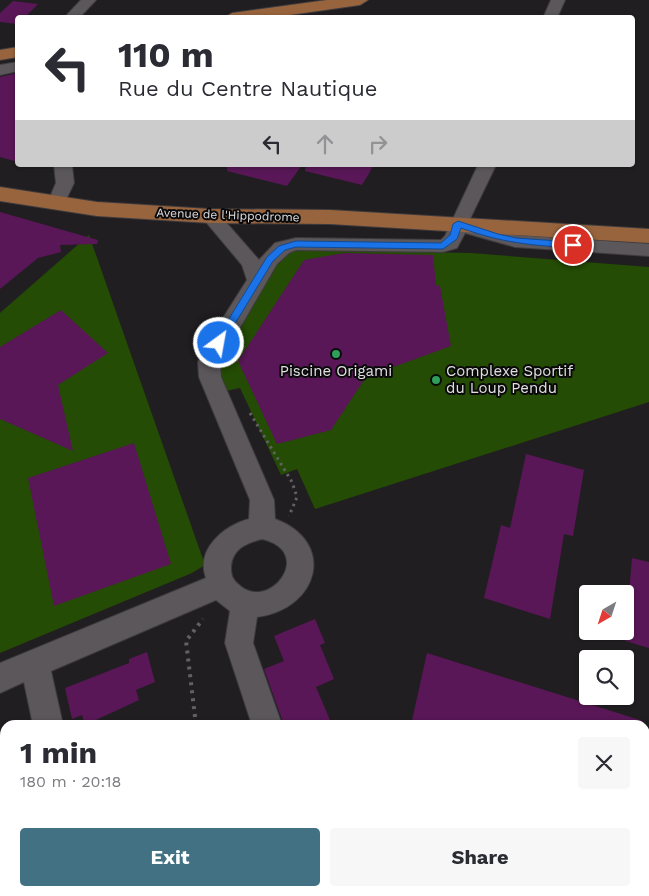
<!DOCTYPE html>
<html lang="en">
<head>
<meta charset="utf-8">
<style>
	body { margin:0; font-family:"Work Sans",sans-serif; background:#f7f7f7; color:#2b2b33; height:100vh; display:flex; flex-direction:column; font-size:19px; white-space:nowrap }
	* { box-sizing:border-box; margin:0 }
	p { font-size:16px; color:#7c7c81 }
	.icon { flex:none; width:28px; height:28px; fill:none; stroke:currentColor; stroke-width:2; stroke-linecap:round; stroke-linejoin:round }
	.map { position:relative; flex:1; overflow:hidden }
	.side { position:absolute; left:0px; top:720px; width:650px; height:176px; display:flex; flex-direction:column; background:#fff; border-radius:15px 15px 0 0; box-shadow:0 1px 4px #0004 }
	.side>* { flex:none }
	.top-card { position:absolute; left:15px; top:15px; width:620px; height:152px; border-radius:5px; box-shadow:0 1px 4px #0004; background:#fff; color:#2b2b33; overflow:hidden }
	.needle { width:32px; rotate:219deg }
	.tools { position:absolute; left:579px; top:585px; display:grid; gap:10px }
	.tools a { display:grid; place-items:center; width:55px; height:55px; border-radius:5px; background:#fff; box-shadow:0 1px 4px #0004; font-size:25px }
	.pin { position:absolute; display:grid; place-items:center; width:42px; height:42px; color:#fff; margin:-21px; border:2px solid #fff; border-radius:50%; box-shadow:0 1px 5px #0007 }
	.me { position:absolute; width:55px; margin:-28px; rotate:32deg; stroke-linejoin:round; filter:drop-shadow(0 0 4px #0008) }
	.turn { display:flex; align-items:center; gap:18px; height:105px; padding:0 20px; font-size:22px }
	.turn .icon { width:65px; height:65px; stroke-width:2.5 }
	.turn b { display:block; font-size:35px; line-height:42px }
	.lanes { display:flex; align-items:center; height:48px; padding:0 20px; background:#0003; justify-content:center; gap:25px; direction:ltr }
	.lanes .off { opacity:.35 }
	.round { display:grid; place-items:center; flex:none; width:52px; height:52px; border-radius:5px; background:#f7f7f7 }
	.overview { display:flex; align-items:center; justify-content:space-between; height:85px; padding:0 20px }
	h1 { font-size:30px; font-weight:700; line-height:38px }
	.button { display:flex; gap:10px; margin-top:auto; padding:10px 20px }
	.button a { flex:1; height:58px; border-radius:5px; background:#427184; color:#fff; font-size:20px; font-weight:700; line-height:58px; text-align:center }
	.button a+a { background:#f7f7f7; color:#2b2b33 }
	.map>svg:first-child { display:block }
	.green { fill:#244c04 }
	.building { fill:#591757 }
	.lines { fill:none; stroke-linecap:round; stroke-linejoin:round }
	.minor-casing { stroke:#3e3b3e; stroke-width:2 }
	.major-casing { stroke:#3e3b3e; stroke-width:2 }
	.path-far1 { stroke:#626062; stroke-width:3; stroke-dasharray:2.5 4; stroke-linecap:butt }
	.path { stroke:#626062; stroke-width:4; stroke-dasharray:3 5; stroke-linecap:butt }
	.minor { fill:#5b575a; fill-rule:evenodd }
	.major { fill:#98643d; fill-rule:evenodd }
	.route { fill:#1a73e8; stroke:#114b97 }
	.leisure-dot { fill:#2e9e5b; stroke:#0a090a; stroke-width:2 }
	.labels { text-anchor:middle; stroke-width:4; stroke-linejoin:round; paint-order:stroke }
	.far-street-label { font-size:12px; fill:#e0dee0; stroke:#0a090a }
	.poi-label { font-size:15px; fill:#e0dee0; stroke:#0a090a }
</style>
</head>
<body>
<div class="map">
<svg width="649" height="896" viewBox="0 0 649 896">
	<rect width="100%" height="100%" fill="#211e21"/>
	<!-- green -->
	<g class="green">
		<polygon points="89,235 205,565 192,573 0,653 0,313"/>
		<polygon points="294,250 471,253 649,267 649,402 315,509 297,469 281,475 240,388 226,391 220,373 222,359 282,255"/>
	</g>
	<!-- building -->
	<g class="building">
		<polygon points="13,1 38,4 24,18 18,18 17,24 0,22 0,13"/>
		<polygon points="18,73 18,162 0,157 0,77"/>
		<polygon points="227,165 302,165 287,186 227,171"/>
		<polygon points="306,165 374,165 362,185 305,171"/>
		<polygon points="0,212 98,240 97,244 60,245 61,252 38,258 0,289"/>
		<polygon points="344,253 433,255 436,285 440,286 451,346 366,377 331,430 277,444 238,361 304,260"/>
		<polygon points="61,310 108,353 58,385 73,451 0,419 0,347"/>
		<polygon points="134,443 171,564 54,606 28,478"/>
		<polygon points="526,454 584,470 573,536 564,534 550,619 484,598 501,525 510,528"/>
		<polygon points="632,558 649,562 649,648 625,641"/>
		<polygon points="315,619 325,643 320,645 334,679 316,687 332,725 284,725 264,669 284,661 274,636"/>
		<polygon points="147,652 155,682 136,690 139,700 85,725 82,715 72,719 65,688 129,663 129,659"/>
		<polygon points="427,653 643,721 642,725 411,725"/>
	</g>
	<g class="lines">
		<!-- minor casing -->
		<g class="minor-casing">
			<g id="minor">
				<polygon points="81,0 96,0 79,18 64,18"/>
				<polygon points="551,0 565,0 557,18 543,18"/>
				<polygon points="18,62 18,71 0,75 0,65"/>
				<polygon points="54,165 72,165 74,183 62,208 50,208 47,204 56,183"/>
				<path d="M 478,165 L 496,165 L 469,221 L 515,235 L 649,244 L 649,256 L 515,247 L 465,233 L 457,248 L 443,252 L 296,250 L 289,253 L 277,264 L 220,362 L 221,377 L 274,500 L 275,519 C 337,542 319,609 257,617 L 253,643 L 282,725 L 252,725 L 225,643 L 230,611 L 216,600 L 51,671 L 63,725 L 33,725 L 24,682 L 0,693 L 0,663 L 206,578 C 195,549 225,525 249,519 L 250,500 L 199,377 L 198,362 L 204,348 L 247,280 L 242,265 L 201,216 L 203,212 L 210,210 L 217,212 L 259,260 L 275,243 L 296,238 L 441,240 L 445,236 ZM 262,539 C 317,552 268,614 238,584 C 232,579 231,575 231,567 C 232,549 246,543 262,539 Z"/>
				<polygon points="43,891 77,891 78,896 44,896"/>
				<polygon points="307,891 341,891 343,896 309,896"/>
			</g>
		</g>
		<!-- major casing -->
		<g class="major-casing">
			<g id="major">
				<polygon points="327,0 368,0 360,5 269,18 224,18 232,13"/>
				<polygon points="18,47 18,57 0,60 0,50"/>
				<polygon points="0,187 97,202 210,209 330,210 649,229 649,243 330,224 210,223 97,216 0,201"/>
			</g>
		</g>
		<!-- path-far1 -->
		<polyline class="path-far1" points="250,413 292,482 297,497 289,516"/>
		<!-- path -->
		<g class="path">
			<polyline points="196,725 186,641 203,619"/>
			<polyline points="242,891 244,896"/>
		</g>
		<!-- minor -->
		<use href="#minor" class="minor"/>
		<!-- major -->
		<use href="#major" class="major"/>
	</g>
	<!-- route -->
	<path class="route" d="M 458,221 L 498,234 L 516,238 L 573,242 L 577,245 L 573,248 C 529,245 503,243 461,228 L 457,239 L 443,249 L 296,247 L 285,250 L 273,261 L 222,345 L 219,346 L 214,343 L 267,257 L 279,246 L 296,241 L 441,243 L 450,235 L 453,224 Z"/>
	<!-- markers -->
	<g class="leisure-dot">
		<circle cx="336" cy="354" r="5"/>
		<circle cx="436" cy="380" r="5"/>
	</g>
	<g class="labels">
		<!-- far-street labels -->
		<g class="far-street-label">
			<text transform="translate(228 215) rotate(2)" y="4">Avenue de l'Hippodrome</text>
		</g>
		<!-- poi labels -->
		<g class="poi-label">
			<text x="336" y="376">Piscine Origami</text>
			<text x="446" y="376" text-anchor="start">Complexe Sportif<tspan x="446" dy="17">du Loup Pendu</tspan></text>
		</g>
	</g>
</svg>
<div class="tools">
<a><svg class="needle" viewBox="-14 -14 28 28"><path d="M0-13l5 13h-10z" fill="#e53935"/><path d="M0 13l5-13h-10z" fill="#7c7c81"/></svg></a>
<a><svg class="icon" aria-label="search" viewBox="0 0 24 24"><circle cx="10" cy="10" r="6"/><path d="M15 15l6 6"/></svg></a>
</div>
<div class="pin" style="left:573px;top:245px;background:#d93025"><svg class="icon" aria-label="arrive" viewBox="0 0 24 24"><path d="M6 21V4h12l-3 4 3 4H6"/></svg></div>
<svg class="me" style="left:219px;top:343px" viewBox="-20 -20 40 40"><circle r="17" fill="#1a73e8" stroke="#fff" stroke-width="3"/><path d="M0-11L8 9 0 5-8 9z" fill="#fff"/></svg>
<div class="top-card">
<div class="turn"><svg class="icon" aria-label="left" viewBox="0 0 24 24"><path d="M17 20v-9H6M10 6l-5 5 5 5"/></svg><div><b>110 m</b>Rue du Centre Nautique</div></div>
<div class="lanes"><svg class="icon" aria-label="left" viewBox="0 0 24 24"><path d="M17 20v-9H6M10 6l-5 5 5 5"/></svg><svg class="icon off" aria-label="ahead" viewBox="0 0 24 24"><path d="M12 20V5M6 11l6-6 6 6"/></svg><svg class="icon off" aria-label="right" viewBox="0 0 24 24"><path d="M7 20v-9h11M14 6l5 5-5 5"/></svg></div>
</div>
<section class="side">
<div class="overview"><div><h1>1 min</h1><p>180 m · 20:18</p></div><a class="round"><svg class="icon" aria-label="close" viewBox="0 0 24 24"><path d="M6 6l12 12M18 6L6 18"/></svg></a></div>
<div class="button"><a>Exit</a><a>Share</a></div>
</section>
</div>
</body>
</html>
